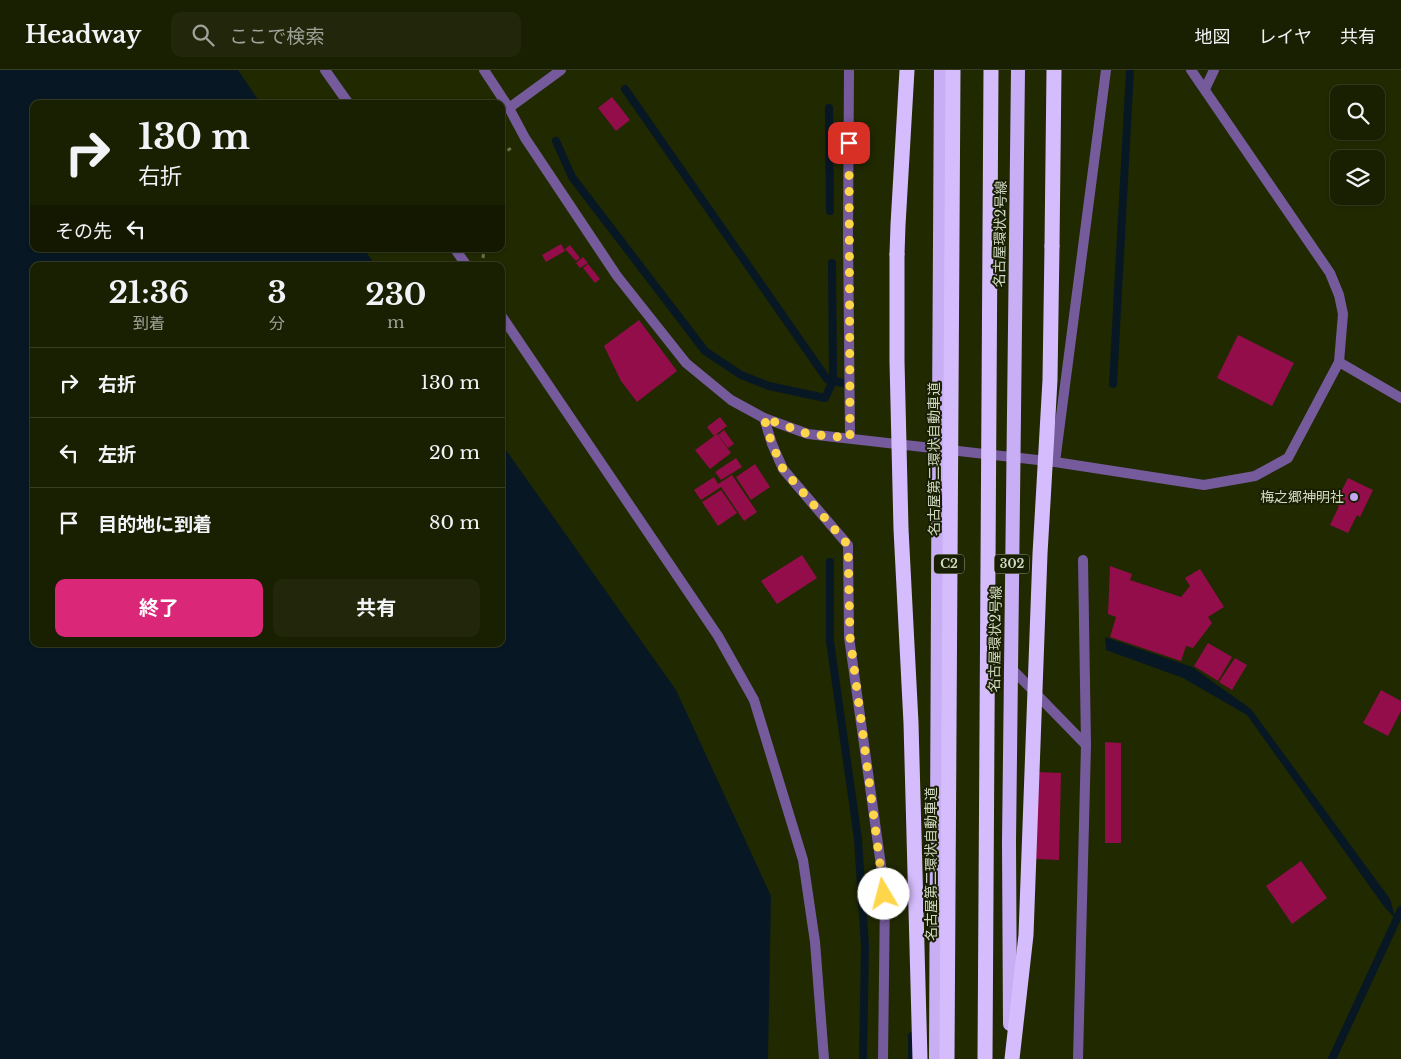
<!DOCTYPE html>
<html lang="ja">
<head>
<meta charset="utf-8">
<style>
	body { margin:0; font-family:"Libre Baskerville","Noto Sans JP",serif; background:#22270b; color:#f1f3f6; height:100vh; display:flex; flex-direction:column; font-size:19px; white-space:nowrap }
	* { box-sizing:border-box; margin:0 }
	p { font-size:16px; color:#9fa299 }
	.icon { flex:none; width:28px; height:28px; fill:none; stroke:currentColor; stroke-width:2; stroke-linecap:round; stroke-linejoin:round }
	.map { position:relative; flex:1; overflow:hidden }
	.side { position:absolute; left:30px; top:192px; width:475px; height:385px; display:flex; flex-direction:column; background:#191f01; border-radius:10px; box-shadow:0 1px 4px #0004,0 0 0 1px #373d23 }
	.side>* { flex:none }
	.hud { position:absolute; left:30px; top:30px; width:475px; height:152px; border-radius:10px; box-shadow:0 1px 4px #0004,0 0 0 1px #373d23; background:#191f01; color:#f1f3f6; overflow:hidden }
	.tools { position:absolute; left:1330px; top:15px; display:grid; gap:10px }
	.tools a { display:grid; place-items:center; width:55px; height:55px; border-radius:10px; background:#191f01; box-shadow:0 1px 4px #0004,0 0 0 1px #373d23; font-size:25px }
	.pin { position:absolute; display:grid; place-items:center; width:42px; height:42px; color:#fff; margin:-21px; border-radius:10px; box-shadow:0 2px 8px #0006 }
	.me { position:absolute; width:55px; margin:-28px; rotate:352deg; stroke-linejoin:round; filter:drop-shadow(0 0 4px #0008) }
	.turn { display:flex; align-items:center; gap:18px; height:105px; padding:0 25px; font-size:22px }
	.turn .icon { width:65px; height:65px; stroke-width:2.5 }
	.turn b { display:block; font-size:35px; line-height:42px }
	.then { display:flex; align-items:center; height:48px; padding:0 25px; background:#0003; gap:10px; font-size:19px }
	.eta { display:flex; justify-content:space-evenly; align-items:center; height:85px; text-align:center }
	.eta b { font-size:30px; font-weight:700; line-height:35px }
	.cta { display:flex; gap:10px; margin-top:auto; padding:10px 25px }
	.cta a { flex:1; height:58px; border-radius:10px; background:#db2777; color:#fff; font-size:20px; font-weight:700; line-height:58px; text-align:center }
	.cta a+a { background:#22270b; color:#f1f3f6 }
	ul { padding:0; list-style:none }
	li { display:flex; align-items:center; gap:15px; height:70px; padding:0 25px; border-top:1px solid #373d23 }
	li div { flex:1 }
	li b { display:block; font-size:19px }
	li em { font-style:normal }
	header { display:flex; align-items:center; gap:30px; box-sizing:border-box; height:70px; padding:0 25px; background:#191f01; border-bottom:1px solid #373d23 }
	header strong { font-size:24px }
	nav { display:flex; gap:28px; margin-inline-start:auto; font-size:18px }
	.search { width:350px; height:45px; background:#22270b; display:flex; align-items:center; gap:12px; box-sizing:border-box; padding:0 18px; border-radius:10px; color:#9fa299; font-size:19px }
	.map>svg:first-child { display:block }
	.water { fill:#071824 }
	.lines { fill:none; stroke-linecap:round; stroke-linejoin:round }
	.stream { stroke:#071824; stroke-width:8 }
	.building { fill:#930d4b }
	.path { stroke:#697150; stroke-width:3; stroke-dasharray:4 4; stroke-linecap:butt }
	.minor { stroke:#755b9c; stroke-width:10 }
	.tertiary { stroke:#755b9c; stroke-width:10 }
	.trunk { stroke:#c8aef5; stroke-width:14 }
	.motorway { stroke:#d5bdfd; stroke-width:15 }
	.motorway-bridge { stroke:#d5bdfd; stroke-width:15 }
	.route { stroke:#ffd54a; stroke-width:9; stroke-dasharray:0 16.2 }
	.poi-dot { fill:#c3a7f2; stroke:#181f02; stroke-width:2 }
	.labels { text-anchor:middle; stroke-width:4; stroke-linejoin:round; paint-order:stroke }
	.shield { fill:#181f02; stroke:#9aa088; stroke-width:1 }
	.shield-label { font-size:12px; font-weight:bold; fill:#d1d8c2 }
	.street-label { font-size:14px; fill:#d1d8c2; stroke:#181f02 }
	.poi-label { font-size:14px; fill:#d1d8c2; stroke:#181f02; text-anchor:end }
</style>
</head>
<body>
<header>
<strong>Headway</strong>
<div class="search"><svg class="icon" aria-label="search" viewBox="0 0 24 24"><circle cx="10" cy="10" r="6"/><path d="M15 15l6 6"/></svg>ここで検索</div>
<nav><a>地図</a><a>レイヤ</a><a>共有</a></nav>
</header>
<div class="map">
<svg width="1401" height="989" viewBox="0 0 1401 989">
	<rect width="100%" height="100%" fill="#212901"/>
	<!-- water -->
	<g class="water">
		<polygon points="0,0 238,0 261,34 34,34 34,179 364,179 376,196 34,196 34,574 501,574 501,373 676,620 771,826 768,989 0,989"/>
		<polygon points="1105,567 1192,597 1251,639 1390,829 1396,850 1383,835 1247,645 1183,608 1106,580"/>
	</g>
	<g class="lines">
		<!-- stream -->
		<g class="stream">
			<polyline points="625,19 827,309 843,313"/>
			<polyline points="829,38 830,141"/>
			<polyline points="556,71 572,107 705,281 741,305 769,316 825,328 833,311 832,193"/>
			<polyline points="1113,314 1130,0"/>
			<polyline points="830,492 830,571 858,769 865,876 863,989"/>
			<polyline points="912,989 912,966"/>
			<polyline points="1332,989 1401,840"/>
		</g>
	</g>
	<!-- building -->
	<g class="building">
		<polygon points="612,27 630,50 616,61 598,38"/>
		<polygon points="561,174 565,181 546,192 542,185"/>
		<polygon points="570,175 580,188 576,191 565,179"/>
		<polygon points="583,187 588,193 580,198 576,193"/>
		<polygon points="588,194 600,209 595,213 583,198"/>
		<polygon points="639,250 677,301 637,332 621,311 604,276"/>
		<polygon points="1238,265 1294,293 1272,336 1217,308"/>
		<polygon points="720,347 727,356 714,366 707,357"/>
		<polygon points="724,360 734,374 728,378 718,365"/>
		<polygon points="717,364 731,383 710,399 695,380"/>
		<polygon points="736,388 742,397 721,410 715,402"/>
		<polygon points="755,394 770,417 751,430 736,407"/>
		<polygon points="732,405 757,442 744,451 721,417 701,430 694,420 714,407 718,414"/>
		<polygon points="1348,408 1373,420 1360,447 1357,445 1348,463 1330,455 1339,436 1335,434"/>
		<polygon points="721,420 737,443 718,456 702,432"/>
		<polygon points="802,485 817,508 777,534 761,511"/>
		<polygon points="1110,496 1132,504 1130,510 1181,527 1190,516 1185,508 1200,499 1224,537 1208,547 1212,553 1193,578 1186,576 1181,591 1110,567 1116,547 1108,544"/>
		<polygon points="1208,573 1232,587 1218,611 1194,596"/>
		<polygon points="1235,588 1247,595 1232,620 1219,612"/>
		<polygon points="1381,620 1401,631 1401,641 1388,666 1363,653"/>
		<polygon points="1105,672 1121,673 1121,773 1105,773"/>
		<polygon points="1038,702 1061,703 1059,790 1036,789"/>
		<polygon points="1301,791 1327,828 1292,854 1266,816"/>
	</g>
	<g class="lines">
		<!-- path -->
		<g class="path">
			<polyline points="501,85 511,78"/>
			<polyline points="483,188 484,179"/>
		</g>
		<!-- minor -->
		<g class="minor">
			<polyline points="325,0 349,34"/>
			<polyline points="484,0 509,38"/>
			<polyline points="849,0 848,164 850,368"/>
			<polyline points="1205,19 1214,0"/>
			<polyline points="455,179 467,196"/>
			<polyline points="501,245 718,566 754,630 803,790 815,872 824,989"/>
			<polyline points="1339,292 1401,328"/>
			<polyline points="764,348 772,374 783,399 848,475 849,567 885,824 883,989"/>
			<polyline points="1055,392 1106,0"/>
			<polyline points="1010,597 1086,675"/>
			<polyline points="1078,989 1086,675 1083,490"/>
		</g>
		<!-- tertiary -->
		<polyline class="tertiary" points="561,0 509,38 525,68 617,206 686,293 731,330 764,348 808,364 1055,392 1204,415 1255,406 1288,388 1339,292 1343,244 1339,225 1330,203 1191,0"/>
		<!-- trunk -->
		<g class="trunk">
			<polyline points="1010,954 1009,772 1018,0"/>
			<path d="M 936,989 C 939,659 937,330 941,0"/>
		</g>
		<!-- motorway -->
		<g class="motorway">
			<polyline points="1052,176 1054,0"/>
			<polyline points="897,184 898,155 907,0"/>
		</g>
		<!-- motorway-bridge -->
		<g class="motorway-bridge">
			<polyline points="897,184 897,291 901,459 911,653 920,989"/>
			<polyline points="947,989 953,0"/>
			<polyline points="985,989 991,0"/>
			<polyline points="1012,989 1026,865 1040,484 1050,310 1052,176"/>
		</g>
	</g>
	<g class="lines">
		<!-- route -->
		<polyline class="route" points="849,73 850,368 808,364 764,348 772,374 783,399 848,475 850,567 884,824"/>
	</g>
	<!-- markers -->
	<circle class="poi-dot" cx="1354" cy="427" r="5"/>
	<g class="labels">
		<!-- shield labels -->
		<g class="shield">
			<rect x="934" y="484.5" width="30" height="19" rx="4"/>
			<rect x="994.5" y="484.5" width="35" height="19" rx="4"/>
		</g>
		<g class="shield-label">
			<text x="949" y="498">C2</text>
			<text x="1012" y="498">302</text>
		</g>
		<!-- street labels -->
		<g class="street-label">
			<text transform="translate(1000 164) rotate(-89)" y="5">名古屋環状2号線</text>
			<text transform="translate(934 389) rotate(-90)" y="5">名古屋第二環状自動車道</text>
			<text transform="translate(995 569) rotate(-89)" y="5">名古屋環状2号線</text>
			<text transform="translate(931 794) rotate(-90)" y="5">名古屋第二環状自動車道</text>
		</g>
		<!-- poi labels -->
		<g class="poi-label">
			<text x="1344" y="432">梅之郷神明社</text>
		</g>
	</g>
</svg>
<div class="tools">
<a><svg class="icon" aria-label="search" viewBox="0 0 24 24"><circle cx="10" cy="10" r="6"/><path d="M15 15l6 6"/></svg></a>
<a><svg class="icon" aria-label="layers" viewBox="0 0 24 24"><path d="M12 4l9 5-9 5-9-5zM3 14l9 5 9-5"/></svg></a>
</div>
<div class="pin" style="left:849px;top:73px;background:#d93025"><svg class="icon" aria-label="arrive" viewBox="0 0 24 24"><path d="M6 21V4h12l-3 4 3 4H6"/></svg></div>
<svg class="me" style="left:884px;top:824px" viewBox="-20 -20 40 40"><circle r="19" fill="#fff"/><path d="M0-13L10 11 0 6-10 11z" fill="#ffd54a"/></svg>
<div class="hud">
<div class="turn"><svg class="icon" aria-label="right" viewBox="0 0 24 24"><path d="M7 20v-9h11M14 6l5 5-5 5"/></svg><div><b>130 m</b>右折</div></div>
<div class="then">その先<svg class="icon" aria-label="left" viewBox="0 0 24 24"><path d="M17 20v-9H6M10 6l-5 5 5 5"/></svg></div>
</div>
<section class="side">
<div class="eta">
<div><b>21:36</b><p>到着</p></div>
<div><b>3</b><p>分</p></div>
<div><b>230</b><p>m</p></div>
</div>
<ul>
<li><svg class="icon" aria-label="right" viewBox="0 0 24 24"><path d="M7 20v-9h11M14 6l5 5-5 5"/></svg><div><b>右折</b></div><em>130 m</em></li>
<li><svg class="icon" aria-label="left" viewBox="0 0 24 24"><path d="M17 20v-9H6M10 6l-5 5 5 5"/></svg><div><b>左折</b></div><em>20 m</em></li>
<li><svg class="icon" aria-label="arrive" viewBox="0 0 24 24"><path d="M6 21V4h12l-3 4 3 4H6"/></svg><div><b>目的地に到着</b></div><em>80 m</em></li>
</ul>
<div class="cta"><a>終了</a><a>共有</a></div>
</section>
</div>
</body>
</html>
